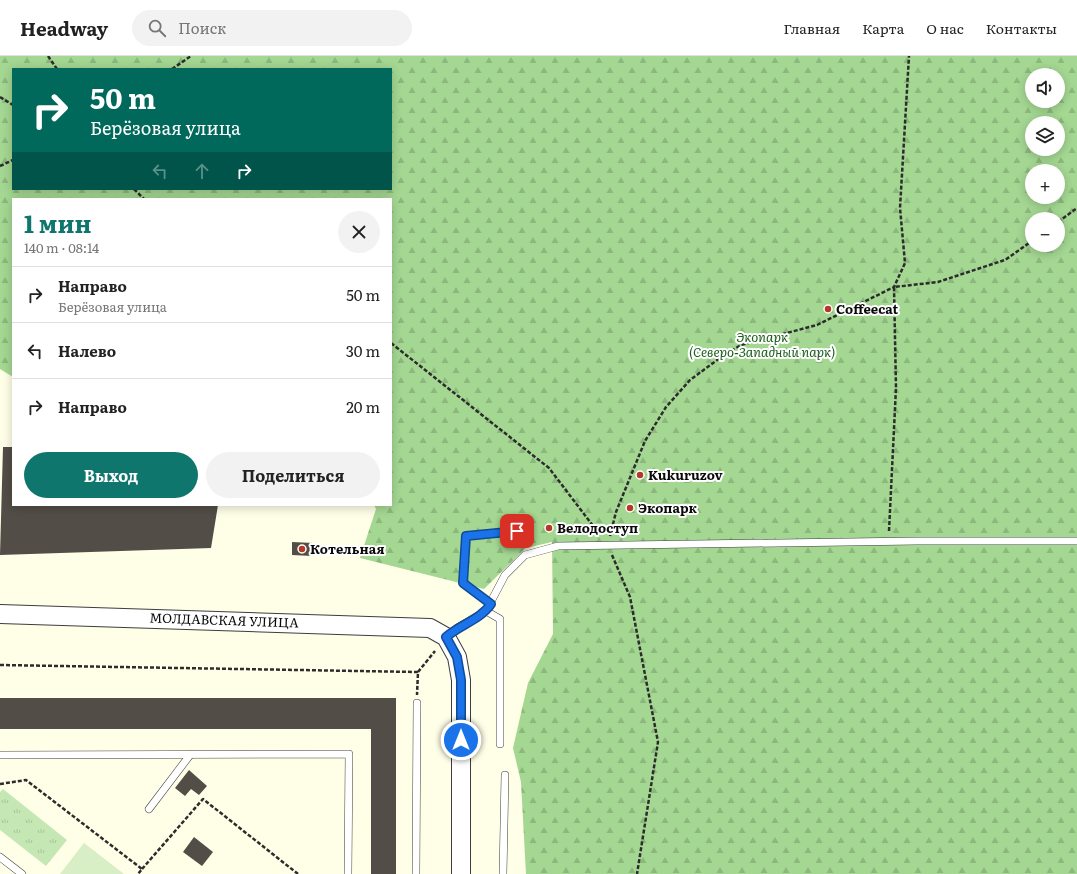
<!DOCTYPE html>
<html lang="ru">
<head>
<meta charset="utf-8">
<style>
	body { margin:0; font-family:Literata,serif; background:#f2f2f2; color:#222; height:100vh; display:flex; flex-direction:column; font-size:15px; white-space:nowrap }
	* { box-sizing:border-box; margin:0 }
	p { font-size:13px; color:#767676 }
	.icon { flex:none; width:22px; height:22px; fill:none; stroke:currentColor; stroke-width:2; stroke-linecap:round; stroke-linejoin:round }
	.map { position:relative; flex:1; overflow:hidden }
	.panel { position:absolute; left:12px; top:142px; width:380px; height:308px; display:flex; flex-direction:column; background:#fff; border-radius:0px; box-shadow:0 2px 10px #0003 }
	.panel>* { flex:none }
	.hud { position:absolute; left:12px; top:12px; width:380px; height:122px; border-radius:0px; box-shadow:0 2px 10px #0003; background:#00695c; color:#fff; overflow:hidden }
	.buttons { position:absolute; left:1025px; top:12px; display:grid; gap:8px }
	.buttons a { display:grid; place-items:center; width:40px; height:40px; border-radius:50%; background:#fff; box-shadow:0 2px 10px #0003; font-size:20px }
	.pin { position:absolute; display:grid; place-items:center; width:34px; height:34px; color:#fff; margin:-17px; border-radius:8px; box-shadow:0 2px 6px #0006 }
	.me { position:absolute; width:44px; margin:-22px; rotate:0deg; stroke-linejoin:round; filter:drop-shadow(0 0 3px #0008) }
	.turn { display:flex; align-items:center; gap:14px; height:84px; padding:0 12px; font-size:18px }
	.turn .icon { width:52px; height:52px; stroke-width:2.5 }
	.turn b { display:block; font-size:28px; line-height:34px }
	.lanes { display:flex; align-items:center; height:38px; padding:0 12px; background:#0003; justify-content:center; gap:20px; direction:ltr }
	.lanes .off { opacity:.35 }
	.round { display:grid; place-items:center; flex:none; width:42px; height:42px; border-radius:21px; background:#f2f2f2 }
	.headline { display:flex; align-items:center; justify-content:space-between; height:68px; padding:0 12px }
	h1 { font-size:24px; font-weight:700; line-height:30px; color:#0f766e }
	.cta { display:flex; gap:8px; margin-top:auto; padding:8px 12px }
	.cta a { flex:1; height:46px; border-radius:24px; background:#0f766e; color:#fff; font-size:16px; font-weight:700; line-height:46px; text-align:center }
	.cta a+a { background:#f2f2f2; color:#222 }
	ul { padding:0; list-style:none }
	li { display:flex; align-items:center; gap:12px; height:56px; padding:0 12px; border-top:1px solid #e0e0e0 }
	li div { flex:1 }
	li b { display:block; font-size:15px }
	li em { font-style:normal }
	header { display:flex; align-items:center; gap:24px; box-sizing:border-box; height:56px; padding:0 20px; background:#fff; border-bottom:1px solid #e0e0e0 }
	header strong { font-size:19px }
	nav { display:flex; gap:22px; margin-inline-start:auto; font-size:14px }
	.search { width:280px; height:36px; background:#f2f2f2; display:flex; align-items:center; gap:10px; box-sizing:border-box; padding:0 14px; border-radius:22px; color:#767676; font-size:15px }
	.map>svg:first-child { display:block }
	.grass { fill:url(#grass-tufts) }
	.forest { fill:url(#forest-firs); fill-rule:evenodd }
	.pitch { fill:#d8eec4 }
	.building { fill:#524d46 }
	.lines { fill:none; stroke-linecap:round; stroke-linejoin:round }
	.service-casing { stroke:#3d3d3d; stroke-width:8 }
	.tertiary-casing { stroke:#3d3d3d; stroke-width:20 }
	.path { stroke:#2c2c2c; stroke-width:2.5; stroke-dasharray:4 2; stroke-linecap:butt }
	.service { stroke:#fff; stroke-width:7 }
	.tertiary { stroke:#fff; stroke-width:18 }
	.route-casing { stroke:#114b97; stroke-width:10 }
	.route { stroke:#1a73e8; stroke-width:7 }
	.poi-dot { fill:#b53a26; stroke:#fff; stroke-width:1.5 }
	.labels { text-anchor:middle; stroke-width:4; stroke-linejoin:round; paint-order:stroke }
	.poi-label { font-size:13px; font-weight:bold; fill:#0a0a0a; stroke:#fff; text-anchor:start }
	.park-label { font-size:13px; font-style:italic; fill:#1e5f1d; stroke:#fff }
	.street-label { font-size:13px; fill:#0a0a0a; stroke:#fff }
</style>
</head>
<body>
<header>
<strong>Headway</strong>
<div class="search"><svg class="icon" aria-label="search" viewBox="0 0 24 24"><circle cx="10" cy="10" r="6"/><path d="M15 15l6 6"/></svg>Поиск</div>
<nav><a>Главная</a><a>Карта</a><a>О нас</a><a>Контакты</a></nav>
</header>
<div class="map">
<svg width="1077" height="818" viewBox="0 0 1077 818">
	<defs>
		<pattern id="grass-tufts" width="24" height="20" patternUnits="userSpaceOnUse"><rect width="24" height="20" fill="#c4e7b3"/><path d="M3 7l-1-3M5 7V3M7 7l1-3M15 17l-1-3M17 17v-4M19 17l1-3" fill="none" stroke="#a7c599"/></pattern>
		<pattern id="forest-firs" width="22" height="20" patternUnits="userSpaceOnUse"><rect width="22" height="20" fill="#a4d792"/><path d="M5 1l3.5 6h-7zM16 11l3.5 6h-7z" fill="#8cb77d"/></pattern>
	</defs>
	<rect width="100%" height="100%" fill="#fffee7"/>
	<!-- grass -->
	<polygon class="grass" points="3,733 67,784 46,810 0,774 0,736"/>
	<!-- forest -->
	<path class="forest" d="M 0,0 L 1077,0 L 1077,818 L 526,818 L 521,726 L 513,692 L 528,627 L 553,578 L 552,486 L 526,492 L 484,533 L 360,502 L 376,453 L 374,449 L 391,449 L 391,143 L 13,143 L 13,321 L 0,313 ZM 13,13 L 391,13 L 391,133 L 13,133 ZM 1032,19 L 1058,19 L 1058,45 L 1032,45 ZM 1032,67 L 1058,67 L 1058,93 L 1032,93 ZM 1032,115 L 1058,115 L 1058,141 L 1032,141 ZM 1032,163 L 1058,163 L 1058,189 L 1032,189 Z"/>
	<!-- pitch -->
	<polygon class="pitch" points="84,787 124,818 60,818"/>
	<!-- building -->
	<g class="building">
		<polygon points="3,391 13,391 13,449 218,449 211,492 0,499"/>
		<polygon points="292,486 313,487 312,500 292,499"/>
		<polygon points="0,642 396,642 396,818 371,818 371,673 0,673"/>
		<polygon points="189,714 207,730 199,739 191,733 185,740 175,732"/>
		<polygon points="194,781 213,796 202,810 183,796"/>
	</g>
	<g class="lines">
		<!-- service casing -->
		<g class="service-casing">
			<g id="service">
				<polyline points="491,548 463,527 466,480 530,473"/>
				<polyline points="486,555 500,563 500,688"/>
				<polyline points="447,581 457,572 486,555 505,519 525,499 558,490 916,485 1077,485"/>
				<polyline points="0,699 349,698 348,818"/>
				<polyline points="149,753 190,699"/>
				<polyline points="0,801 22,818"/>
				<polyline points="416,818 417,647"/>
				<polyline points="503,818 505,719"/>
			</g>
		</g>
		<!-- tertiary casing -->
		<g class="tertiary-casing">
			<polyline id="tertiary" points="0,558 430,572 446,581 457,601 461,624 461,818"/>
		</g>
		<!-- path -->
		<g class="path">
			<polyline points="48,0 57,13"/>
			<polyline points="172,13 191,0"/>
			<polyline points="0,41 13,49"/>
			<polyline points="0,110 13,104"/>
			<polyline points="134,133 144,143"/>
			<polyline points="1058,166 1077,152"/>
			<polyline points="391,287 549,412 600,479"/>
			<polyline points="889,475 896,332 894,231 938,226 1005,204 1032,185"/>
			<polyline points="610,480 616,456 645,385 666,351 690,324 724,299 741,289 817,269 894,231 905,207 900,152 909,0"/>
			<polyline points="612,499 630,541 658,686 637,818"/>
			<polyline points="0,609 418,616 417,639"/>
			<polyline points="418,616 435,595"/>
			<polyline points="0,728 26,724 142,813 138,818"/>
			<polyline points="142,813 203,743 298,818"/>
		</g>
		<!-- service -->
		<use href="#service" class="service"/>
		<!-- tertiary -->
		<use href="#tertiary" class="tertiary"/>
	</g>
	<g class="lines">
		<!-- route casing -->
		<g class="route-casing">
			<path id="route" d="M 461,684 L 461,624 L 457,601 L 446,581 C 460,569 481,563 491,548 L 463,527 L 466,480 L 517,475"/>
		</g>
		<!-- route -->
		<use href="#route" class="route"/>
	</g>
	<!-- markers -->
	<g class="poi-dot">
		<circle cx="828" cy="253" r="4"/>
		<circle cx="640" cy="419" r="4"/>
		<circle cx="630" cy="452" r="4"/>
		<circle cx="549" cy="472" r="4"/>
		<circle cx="302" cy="493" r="4"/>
	</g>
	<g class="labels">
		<!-- poi labels -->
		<g class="poi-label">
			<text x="836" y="258">Coffeecat</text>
			<text x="648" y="424">Kukuruzov</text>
			<text x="638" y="457">Экопарк</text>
			<text x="557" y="477">Велодоступ</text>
			<text x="310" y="498">Котельная</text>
		</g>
		<!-- park labels -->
		<g class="park-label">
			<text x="762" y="286">Экопарк<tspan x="762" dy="15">(Северо-Западный парк)</tspan></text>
		</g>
		<!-- street labels -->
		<g class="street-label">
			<text transform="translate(224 564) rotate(2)" y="5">МОЛДАВСКАЯ УЛИЦА</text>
		</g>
	</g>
</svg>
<div class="buttons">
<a><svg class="icon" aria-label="sound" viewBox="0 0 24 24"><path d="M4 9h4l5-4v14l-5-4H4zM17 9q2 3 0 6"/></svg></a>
<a><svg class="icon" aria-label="layers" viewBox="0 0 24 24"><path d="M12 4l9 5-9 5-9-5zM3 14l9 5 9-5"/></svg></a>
<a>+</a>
<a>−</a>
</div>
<div class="pin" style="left:517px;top:475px;background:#d93025"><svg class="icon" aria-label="arrive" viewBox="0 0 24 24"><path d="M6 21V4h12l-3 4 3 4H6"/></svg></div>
<svg class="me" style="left:461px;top:684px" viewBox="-20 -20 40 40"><circle r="17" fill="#1a73e8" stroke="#fff" stroke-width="3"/><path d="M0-11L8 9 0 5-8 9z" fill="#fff"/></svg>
<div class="hud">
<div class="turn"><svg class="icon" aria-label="right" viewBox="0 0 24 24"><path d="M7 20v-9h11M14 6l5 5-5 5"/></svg><div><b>50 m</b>Берёзовая улица</div></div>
<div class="lanes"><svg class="icon off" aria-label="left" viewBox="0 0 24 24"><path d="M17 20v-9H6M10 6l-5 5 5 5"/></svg><svg class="icon off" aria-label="ahead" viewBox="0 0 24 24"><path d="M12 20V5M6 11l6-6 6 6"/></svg><svg class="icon" aria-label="right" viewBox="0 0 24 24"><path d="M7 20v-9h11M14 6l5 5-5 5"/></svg></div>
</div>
<section class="panel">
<div class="headline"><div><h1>1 мин</h1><p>140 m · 08:14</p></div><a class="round"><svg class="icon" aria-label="close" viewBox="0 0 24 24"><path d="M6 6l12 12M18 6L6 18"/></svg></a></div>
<ul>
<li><svg class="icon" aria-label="right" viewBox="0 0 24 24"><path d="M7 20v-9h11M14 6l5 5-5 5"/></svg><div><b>Направо</b><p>Берёзовая улица</p></div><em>50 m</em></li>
<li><svg class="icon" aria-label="left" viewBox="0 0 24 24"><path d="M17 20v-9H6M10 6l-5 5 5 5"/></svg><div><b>Налево</b></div><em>30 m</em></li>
<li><svg class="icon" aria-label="right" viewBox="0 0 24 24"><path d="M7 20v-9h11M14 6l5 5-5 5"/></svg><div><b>Направо</b></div><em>20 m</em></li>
</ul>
<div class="cta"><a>Выход</a><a>Поделиться</a></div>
</section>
</div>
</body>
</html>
